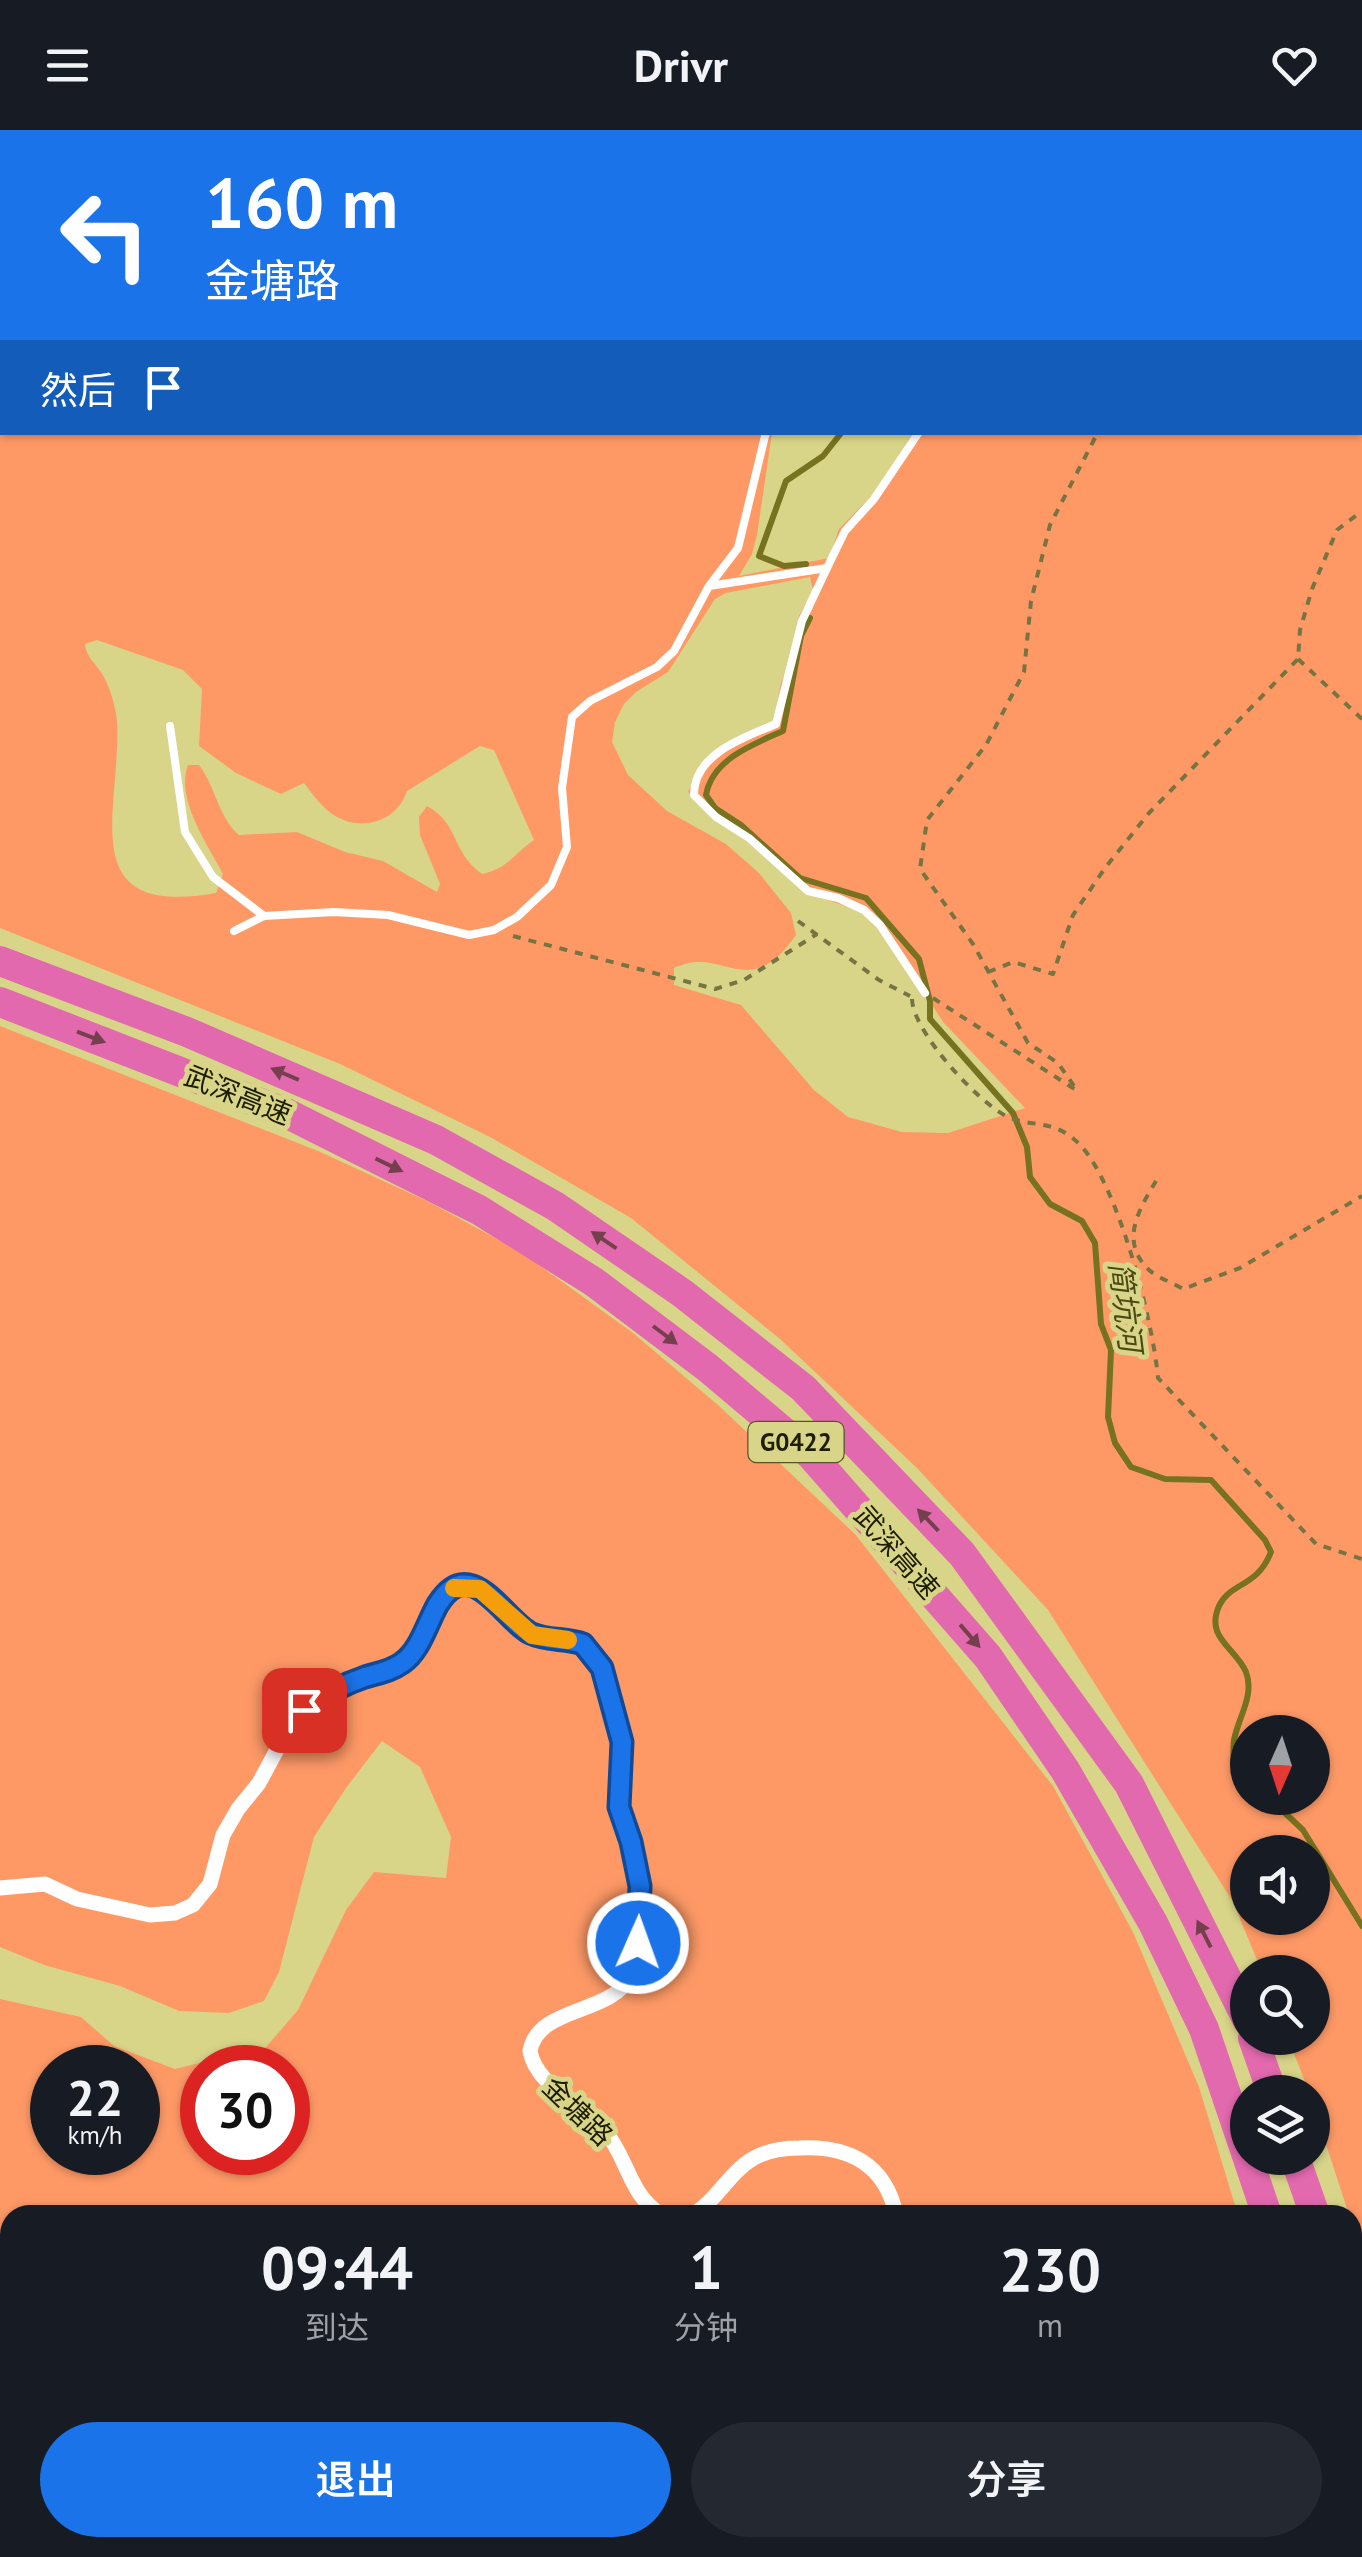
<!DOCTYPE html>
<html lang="zh">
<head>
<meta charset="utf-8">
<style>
	body { margin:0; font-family:"PT Sans","Noto Sans SC",sans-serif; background:#242831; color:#f1f3f6; height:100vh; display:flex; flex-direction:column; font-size:38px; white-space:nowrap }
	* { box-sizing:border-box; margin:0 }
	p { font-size:32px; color:#9ea1a6 }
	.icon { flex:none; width:55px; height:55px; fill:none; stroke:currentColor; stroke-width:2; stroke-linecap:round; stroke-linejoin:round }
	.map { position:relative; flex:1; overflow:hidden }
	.drawer { position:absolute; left:0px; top:2075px; width:1362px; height:352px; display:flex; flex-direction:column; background:#171b24; border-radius:30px 30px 0 0; box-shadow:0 2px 8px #0004 }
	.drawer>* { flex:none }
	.top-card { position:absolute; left:0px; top:0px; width:1362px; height:305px; box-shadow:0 2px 8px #0004; background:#1a73e8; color:#fff; overflow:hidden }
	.needle { width:65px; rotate:183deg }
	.fabs { position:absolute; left:1230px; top:1585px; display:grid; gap:20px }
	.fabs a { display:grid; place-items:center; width:100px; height:100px; border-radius:50%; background:#171b24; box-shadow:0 2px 8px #0004; font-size:50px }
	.speed { position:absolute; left:30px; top:1915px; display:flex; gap:20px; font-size:50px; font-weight:700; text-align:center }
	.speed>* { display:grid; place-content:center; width:130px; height:130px; border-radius:50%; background:#171b24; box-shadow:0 2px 8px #0004; line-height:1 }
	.speed small { font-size:25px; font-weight:400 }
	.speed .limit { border:15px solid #d22; background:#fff; color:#111 }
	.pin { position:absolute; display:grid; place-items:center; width:85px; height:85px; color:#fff; margin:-42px; border-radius:20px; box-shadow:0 5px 15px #0006 }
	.me { position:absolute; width:110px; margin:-55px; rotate:2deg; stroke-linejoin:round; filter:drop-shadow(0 0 8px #0008) }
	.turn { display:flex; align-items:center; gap:35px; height:210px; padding:0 40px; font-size:45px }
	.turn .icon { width:130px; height:130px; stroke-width:2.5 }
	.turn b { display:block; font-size:70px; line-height:85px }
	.then { display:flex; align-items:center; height:95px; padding:0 40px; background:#0003; gap:20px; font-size:38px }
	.eta { display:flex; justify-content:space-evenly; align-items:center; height:170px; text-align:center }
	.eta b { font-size:60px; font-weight:600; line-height:70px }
	.primary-button { display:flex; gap:20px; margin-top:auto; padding:20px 40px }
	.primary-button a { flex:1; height:115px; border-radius:60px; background:#1a73e8; color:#fff; font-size:40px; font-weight:600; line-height:115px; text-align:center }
	.primary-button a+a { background:#242831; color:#f1f3f6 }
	header { display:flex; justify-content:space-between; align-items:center; height:130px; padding:0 40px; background:#171b24; font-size:45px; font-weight:600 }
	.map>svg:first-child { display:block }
	.green { fill:#fe9966; fill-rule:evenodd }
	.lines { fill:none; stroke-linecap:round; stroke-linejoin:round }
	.stream { stroke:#767220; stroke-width:6 }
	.path { stroke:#767441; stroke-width:4; stroke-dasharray:8 8; stroke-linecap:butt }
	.service { stroke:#fff; stroke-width:8 }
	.minor { stroke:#fff; stroke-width:15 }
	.motorway { stroke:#e269ae; stroke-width:30 }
	.oneway { fill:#763f4e }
	.route-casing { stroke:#114b97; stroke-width:25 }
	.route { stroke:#1a73e8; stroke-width:18 }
	.slow { stroke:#f59e0b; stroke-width:18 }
	.labels { text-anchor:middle; stroke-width:10; stroke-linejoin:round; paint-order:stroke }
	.shield { fill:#d8d589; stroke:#565429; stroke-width:2.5 }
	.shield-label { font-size:25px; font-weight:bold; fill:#1e1d00 }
	.street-label { font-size:28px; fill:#1e1d00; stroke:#d8d589 }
	.water-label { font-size:30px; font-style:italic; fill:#4c4913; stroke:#d8d589 }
</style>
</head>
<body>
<header><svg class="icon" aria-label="menu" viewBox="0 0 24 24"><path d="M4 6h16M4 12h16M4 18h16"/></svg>Drivr<svg class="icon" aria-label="heart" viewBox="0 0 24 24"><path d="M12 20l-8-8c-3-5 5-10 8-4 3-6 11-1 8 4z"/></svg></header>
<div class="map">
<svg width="1362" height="2427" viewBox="0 0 1362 2427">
	<rect width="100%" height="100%" fill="#d8d589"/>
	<!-- green -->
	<g class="green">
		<path d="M 0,0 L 1022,0 L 1023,2 L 2,2 L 2,302 L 772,303 L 757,405 L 752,424 L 739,446 L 829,428 L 839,399 L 874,363 L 913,303 L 1360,302 L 1360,2 L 1115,0 L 1362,0 L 1362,2127 L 1353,2097 L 1352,2085 L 1349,2085 L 1313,1974 L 1312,1962 L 1309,1962 L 1288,1908 L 1312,1908 L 1312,1842 L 1262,1842 L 1233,1772 L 1048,1480 L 917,1338 L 780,1209 L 631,1088 L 490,1007 L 340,934 L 0,798 ZM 810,447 L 813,460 L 799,486 L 791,531 L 781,553 L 774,591 C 729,609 712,619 688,662 L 808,763 L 862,782 L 879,797 L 944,893 L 1025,978 L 948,1003 L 902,1002 L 848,987 L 814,960 L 741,875 L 674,855 L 674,838 C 724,814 747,875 796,805 L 791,783 L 759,743 L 726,714 L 667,681 L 628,645 L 612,612 L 615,592 L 624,574 L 636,562 L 668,542 L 715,469 L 726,463 ZM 97,510 L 183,540 L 202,559 L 199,616 L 236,643 L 281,664 L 304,653 C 313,665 323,679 337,687 C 364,702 398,690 407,661 L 480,616 L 494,620 L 534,710 C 512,725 509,738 482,744 C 451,722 460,694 427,676 L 419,687 L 420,705 L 440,754 L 437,762 L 383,731 L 345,722 L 297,702 L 239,705 C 218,687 216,657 199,635 L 188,635 C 175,669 208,715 223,744 L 216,763 C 71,789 122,678 117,591 C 116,578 110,558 104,547 C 97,534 86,528 85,514 ZM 1248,1602 L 1312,1602 L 1312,1668 L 1248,1668 ZM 1248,1722 L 1312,1722 L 1312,1788 L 1248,1788 Z"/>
		<path d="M 0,896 L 318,1021 L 427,1071 L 521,1122 L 633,1203 L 718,1275 L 855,1404 L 1053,1656 L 1133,1802 L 1199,1957 L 1238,2085 L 10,2085 L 10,2418 L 1325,2418 L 1327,2427 L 0,2427 L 0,1869 L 81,1887 L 114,1916 L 175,1939 L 240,1923 L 260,1924 L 298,1880 L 346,1780 L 374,1742 L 446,1748 L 451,1707 L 420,1637 L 382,1611 L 346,1658 L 314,1707 L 279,1842 L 264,1871 L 229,1883 L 179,1881 L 120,1856 L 44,1835 L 0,1817 ZM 52,1938 L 138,1938 L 138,2022 L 52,2022 ZM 202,1938 L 288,1938 L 288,2022 L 202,2022 Z"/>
	</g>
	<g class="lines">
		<!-- stream -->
		<g class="stream">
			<polyline points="1026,2 1026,0"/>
			<polyline points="806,434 784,436 759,426 786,351 823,326 842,302"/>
			<path d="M 810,488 L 801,506 L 783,601 C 754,614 712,629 706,665 L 715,678 L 741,695 L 800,748 L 866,768 L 919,829 L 930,871 L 930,889 L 1013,983 L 1027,1017 L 1030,1047 L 1050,1074 L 1082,1091 L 1095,1113 L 1101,1194 L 1111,1220 L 1108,1287 L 1115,1313 L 1131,1337 L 1165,1349 L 1211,1350 L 1265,1410 L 1271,1422 C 1257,1458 1230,1452 1219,1476 C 1205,1508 1235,1517 1246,1542 C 1255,1565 1238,1588 1234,1610 C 1233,1617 1234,1625 1233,1633 L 1248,1651"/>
			<polyline points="1269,1668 1303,1700 1362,1796"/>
		</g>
		<!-- path -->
		<g class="path">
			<polyline points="1211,2 1212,0"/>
			<polyline points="1298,529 1362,589"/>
			<polyline points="798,791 879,850 910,866"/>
			<polyline points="513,806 715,859 744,850 817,804"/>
			<polyline points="988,842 1013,832 1053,844 1073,785 1105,738 1149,683 1298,529 1300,500 1312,459 1337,400 1362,381"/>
			<polyline points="933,868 1076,960"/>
			<path d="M 912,869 C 913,902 977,971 1006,986 C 1033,999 1055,987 1082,1017 C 1119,1059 1153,1191 1158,1248 L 1316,1414 L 1362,1429"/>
			<polyline points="1074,956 1058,933 1028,913 973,814 920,739 927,690 986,615 1024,542 1031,471 1050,395 1098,302"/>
			<path d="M 1156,1051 C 1140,1078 1119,1110 1148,1139 C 1156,1147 1173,1153 1183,1159 L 1240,1138 L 1362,1066"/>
		</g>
		<!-- service -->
		<g class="service">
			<polyline points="1080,2 1081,0"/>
			<polyline points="827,438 845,401 874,369 919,302"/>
			<polyline points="709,456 738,418 766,302"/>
			<polyline points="170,596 185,702 213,747 264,786"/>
			<path d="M 234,801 L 264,786 L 334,782 L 388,785 L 469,805 L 494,800 L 517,787 L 551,755 L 567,717 L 562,658 L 572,587 L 590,571 L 657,537 L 674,521 L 709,456 L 827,438 L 802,491 L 776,594 C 746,607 694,623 694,665 L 716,687 L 749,708 L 808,761 L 838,768 L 864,780 L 880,795 L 925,863"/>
		</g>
		<!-- minor -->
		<g class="minor">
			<path d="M 0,1758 L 45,1754 L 77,1769 L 150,1785 L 175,1783 L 193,1775 L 210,1754 L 223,1705 L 238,1679 L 259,1653 L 294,1588 L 326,1565 L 400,1535 L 411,1525 L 448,1461 C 486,1440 502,1488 529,1502 C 552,1515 580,1503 597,1528 C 615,1555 624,1599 622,1631 C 622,1646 618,1661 619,1676 C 620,1690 627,1700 631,1712 C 643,1746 646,1815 630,1847 C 610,1885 538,1876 530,1921 C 536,1956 583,1975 605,2001 C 628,2028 629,2066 662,2085"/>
			<path d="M 692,2085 C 717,2071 729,2042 754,2028 C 768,2020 784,2018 799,2018 C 849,2015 886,2035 896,2085"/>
			<polyline points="872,2427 885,2418"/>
		</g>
		<!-- motorway -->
		<g class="motorway">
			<polyline points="0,831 187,902 436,1010 555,1076 682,1163 803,1258 962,1424 1129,1654 1248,1891"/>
			<polyline points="0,872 286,983 479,1080 594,1152 708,1238 811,1325 988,1527 1065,1640 1153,1793 1204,1899 1267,2085"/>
			<polyline points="1253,1908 1272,1962"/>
			<polyline points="1295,2028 1315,2085"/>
			<polyline points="1352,2204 1362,2241"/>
			<polyline points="1352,2383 1362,2423"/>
		</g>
	</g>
	<!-- one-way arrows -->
	<defs><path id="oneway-solid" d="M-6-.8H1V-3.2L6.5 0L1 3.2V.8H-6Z" transform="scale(2.5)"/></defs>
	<g class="oneway">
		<use href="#oneway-solid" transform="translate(91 907) rotate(21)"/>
		<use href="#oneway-solid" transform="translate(285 944) rotate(-157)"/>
		<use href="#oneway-solid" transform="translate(389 1035) rotate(26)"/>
		<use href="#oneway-solid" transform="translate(604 1110) rotate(-146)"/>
		<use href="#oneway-solid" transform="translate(665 1205) rotate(37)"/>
		<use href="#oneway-solid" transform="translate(928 1390) rotate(-134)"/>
		<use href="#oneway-solid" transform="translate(970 1506) rotate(49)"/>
		<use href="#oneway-solid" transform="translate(1204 1804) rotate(-117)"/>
	</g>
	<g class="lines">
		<!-- route casing -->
		<g class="route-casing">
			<path id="route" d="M 304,1580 C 322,1566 344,1554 365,1547 C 378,1543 391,1541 402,1533 C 420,1521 427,1493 438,1474 C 471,1422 503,1489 530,1503 C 546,1511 566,1508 583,1514 L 602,1538 L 622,1612 L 619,1677 L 631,1712 L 640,1756 L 638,1813"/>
		</g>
		<!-- route -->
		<use href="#route" class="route"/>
		<!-- slow -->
		<polyline class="slow" points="454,1458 480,1459 532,1505 568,1510"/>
	</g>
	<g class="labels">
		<!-- shield labels -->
		<rect class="shield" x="748.5" y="1292" width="95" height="40" rx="8"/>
		<g class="shield-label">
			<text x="796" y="1321">G0422</text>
		</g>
		<!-- street labels -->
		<g class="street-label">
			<text transform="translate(238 965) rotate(22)" y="10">武深高速</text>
			<text transform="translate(897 1422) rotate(49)" y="10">武深高速</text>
			<text transform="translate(578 1981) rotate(44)" y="10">金塘路</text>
		</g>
		<!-- water labels -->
		<g class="water-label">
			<text transform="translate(1125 1177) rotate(83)" y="10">简坑河</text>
		</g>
	</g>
</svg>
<div class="fabs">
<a><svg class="needle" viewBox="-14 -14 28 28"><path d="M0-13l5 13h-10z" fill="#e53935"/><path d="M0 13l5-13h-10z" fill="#9ea1a6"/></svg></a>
<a><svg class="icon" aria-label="sound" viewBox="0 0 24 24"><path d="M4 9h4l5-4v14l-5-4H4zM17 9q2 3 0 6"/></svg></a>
<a><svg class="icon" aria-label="search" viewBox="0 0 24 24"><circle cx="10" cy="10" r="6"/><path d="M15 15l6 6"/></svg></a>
<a><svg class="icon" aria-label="layers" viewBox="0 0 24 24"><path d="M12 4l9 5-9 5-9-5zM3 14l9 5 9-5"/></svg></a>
</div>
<div class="speed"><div>22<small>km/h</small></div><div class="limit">30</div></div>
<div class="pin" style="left:304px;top:1580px;background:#d93025"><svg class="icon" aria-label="arrive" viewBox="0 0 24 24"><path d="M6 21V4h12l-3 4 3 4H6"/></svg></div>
<svg class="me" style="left:638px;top:1813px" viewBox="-20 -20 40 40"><circle r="17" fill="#1a73e8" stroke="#fff" stroke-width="3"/><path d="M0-11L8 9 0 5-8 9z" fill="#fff"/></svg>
<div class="top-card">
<div class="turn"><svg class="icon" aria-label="left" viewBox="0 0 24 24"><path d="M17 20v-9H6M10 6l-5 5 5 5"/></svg><div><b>160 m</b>金塘路</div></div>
<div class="then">然后<svg class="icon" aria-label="arrive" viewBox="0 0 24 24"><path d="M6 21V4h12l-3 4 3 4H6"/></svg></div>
</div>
<section class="drawer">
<div class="eta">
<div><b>09:44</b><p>到达</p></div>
<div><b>1</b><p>分钟</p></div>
<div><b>230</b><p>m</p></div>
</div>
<div class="primary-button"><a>退出</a><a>分享</a></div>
</section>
</div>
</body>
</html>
